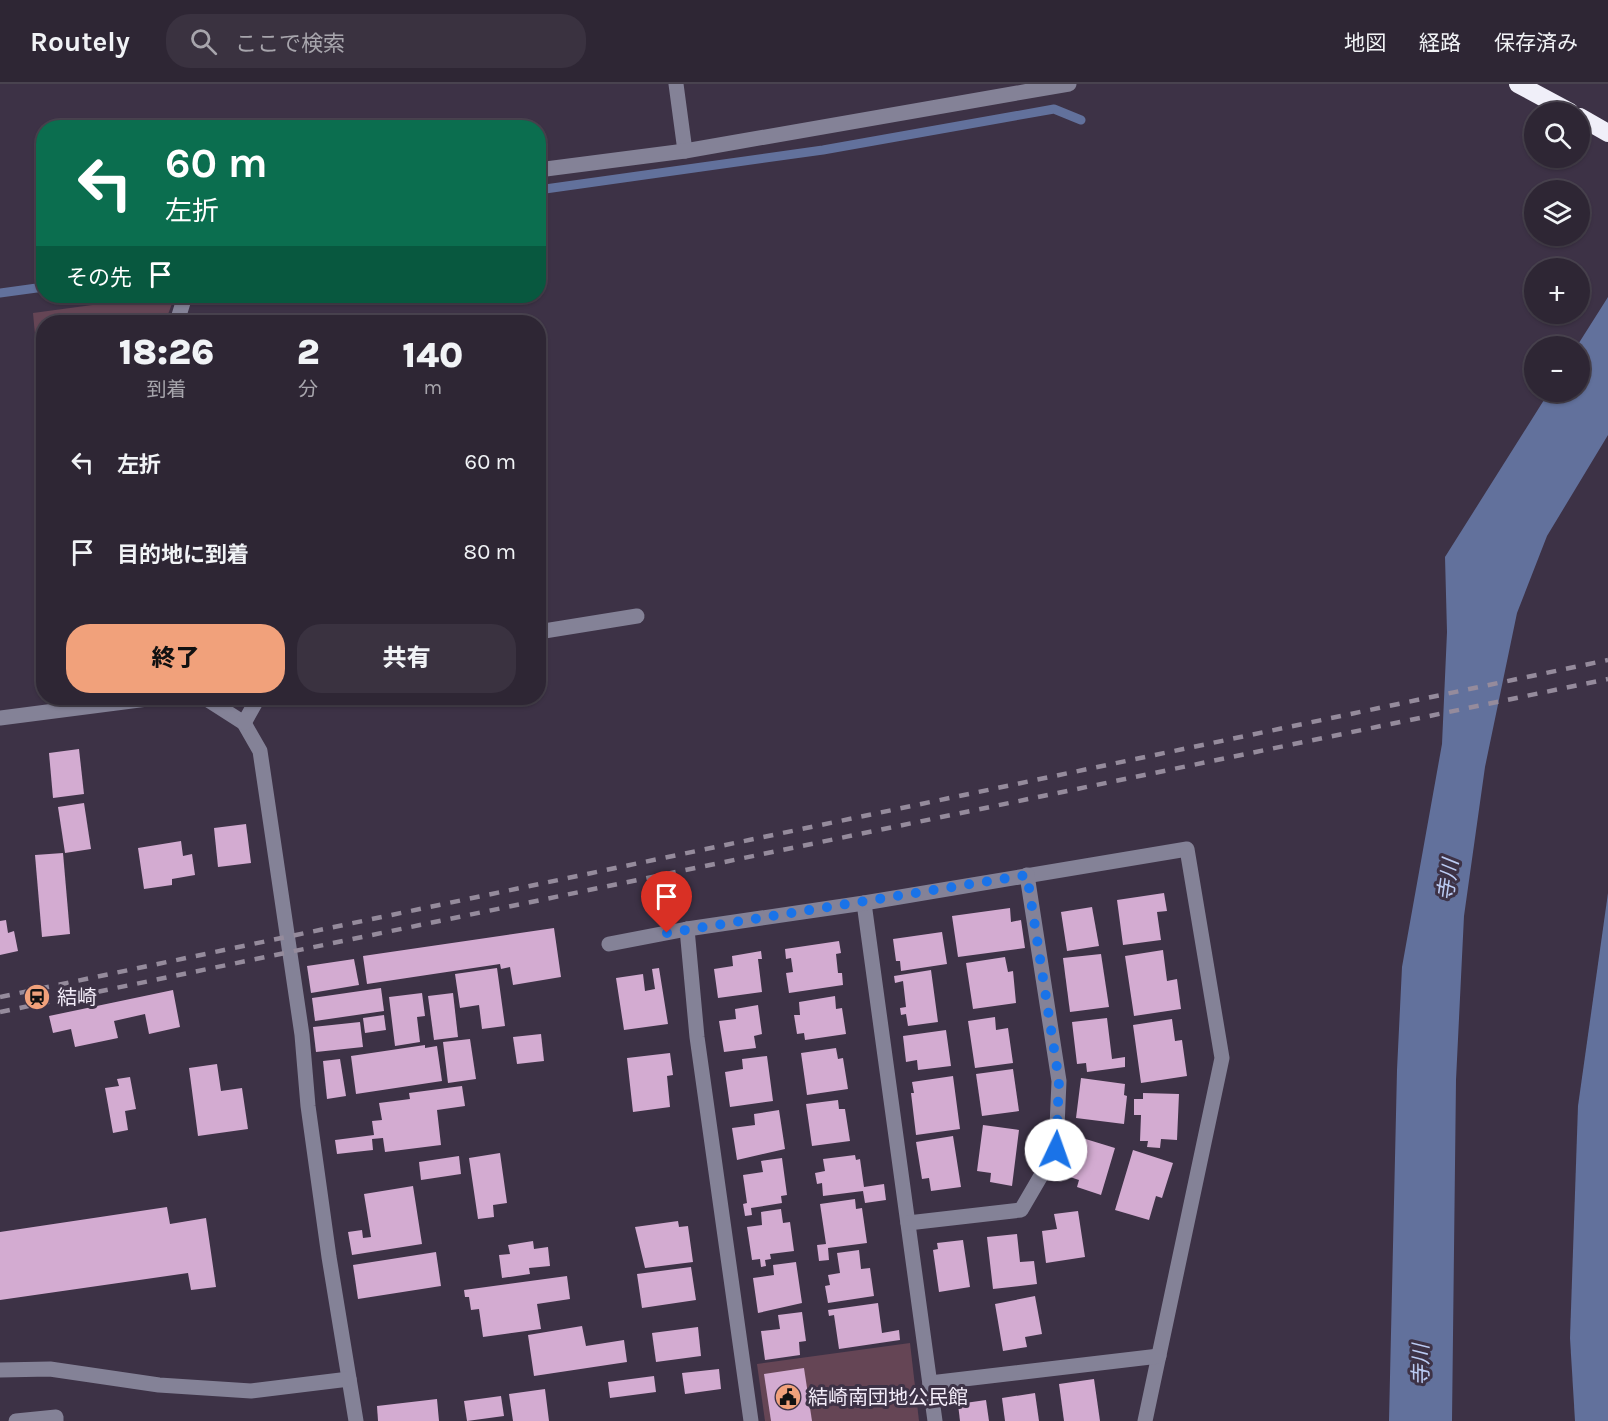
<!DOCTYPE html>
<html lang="ja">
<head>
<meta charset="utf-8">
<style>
	body { margin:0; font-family:Karla,"Noto Sans JP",sans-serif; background:#3a3240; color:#f1f3f6; height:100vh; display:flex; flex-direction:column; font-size:22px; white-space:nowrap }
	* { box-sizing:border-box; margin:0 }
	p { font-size:20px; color:#a7a5ac }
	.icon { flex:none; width:33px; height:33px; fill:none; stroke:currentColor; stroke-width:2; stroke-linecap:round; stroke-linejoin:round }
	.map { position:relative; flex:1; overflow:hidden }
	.details { position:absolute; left:36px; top:231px; width:510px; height:390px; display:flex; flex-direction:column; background:#2e2634; border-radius:24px; box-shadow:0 2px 4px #0004,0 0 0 2px #49434f }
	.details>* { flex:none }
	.guide { position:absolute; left:36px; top:36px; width:510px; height:183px; border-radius:24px; box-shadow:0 2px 4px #0004,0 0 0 2px #49434f; background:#0b6e4f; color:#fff; overflow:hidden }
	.buttons { position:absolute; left:1524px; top:18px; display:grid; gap:12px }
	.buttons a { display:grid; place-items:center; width:66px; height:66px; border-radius:50%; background:#2e2634; box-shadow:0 2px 4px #0004,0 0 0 2px #49434f; font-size:30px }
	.pin { position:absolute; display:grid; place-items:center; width:51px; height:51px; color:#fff; margin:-62px -26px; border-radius:50% 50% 50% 0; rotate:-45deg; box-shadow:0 0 6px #0007 }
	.pin .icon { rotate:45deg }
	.me { position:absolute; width:66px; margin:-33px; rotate:3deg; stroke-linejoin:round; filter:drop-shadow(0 0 4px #0008) }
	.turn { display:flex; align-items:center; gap:21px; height:126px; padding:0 30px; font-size:27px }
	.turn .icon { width:78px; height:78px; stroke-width:2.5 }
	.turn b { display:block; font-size:42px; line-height:51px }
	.then { display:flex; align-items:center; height:57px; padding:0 30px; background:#0003; gap:12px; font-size:22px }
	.eta { display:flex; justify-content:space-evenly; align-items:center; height:102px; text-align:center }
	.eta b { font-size:36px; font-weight:800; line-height:42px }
	.cta { display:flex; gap:12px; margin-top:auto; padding:12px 30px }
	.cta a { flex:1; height:69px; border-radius:24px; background:#f1a17b; color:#111; font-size:24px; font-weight:800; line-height:69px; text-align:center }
	.cta a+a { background:#3a3240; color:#f1f3f6 }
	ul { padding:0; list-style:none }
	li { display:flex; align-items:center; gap:18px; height:90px; padding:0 30px }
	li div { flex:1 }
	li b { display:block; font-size:22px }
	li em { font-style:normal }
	header { display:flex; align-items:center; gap:36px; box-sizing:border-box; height:84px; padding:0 30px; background:#2e2634; border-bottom:2px solid #49434f }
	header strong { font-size:28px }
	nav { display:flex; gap:33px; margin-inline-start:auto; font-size:21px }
	.search { width:420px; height:54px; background:#3a3240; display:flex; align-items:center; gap:15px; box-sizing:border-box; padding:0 21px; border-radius:24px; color:#a7a5ac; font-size:22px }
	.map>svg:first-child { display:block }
	.green { fill:#654555 }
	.water { fill:#62719c }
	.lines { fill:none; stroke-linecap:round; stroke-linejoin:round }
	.stream { stroke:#62719c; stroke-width:9 }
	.building { fill:#d3abd1 }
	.minor { stroke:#848297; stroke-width:15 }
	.highway { stroke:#f0eff9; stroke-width:18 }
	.rail { stroke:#958b9c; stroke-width:4.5; stroke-dasharray:10 10; stroke-linecap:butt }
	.route { stroke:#1a73e8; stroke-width:10; stroke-dasharray:0 18 }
	.labels { text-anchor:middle; stroke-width:6; stroke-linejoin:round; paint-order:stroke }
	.poi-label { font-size:20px; fill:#f3ecf9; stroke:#3d3246; text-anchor:start }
	.water-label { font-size:21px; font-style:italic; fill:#bbcbf3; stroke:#3d3246 }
</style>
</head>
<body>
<header>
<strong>Routely</strong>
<div class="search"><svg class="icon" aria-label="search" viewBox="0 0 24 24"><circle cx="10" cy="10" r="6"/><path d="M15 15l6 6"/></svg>ここで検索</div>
<nav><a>地図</a><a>経路</a><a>保存済み</a></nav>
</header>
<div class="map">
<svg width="1608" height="1337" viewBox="0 0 1608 1337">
	<rect width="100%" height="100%" fill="#3d3246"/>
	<!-- green -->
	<g class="green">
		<polygon points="159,212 175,212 165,238 44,238 43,338 33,229"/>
		<polygon points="910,1259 919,1337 765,1337 757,1280"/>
	</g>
	<!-- water -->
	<g class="water">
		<polygon points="1608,213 1608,351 1547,452 1517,529 1485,683 1464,832 1456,996 1452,1337 1389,1337 1397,986 1402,883 1442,660 1447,548 1445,473 1549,308 1580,308 1580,262 1577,262"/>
		<polygon points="1608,809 1608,1337 1575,1337 1570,1254 1578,1022"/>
	</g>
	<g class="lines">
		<!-- stream -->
		<g class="stream">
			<polyline points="538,106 823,66 1054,25 1081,36"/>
			<polyline points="0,209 44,203"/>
		</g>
	</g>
	<!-- building -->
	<g class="building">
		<polygon points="79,665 84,710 53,714 49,669"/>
		<polygon points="84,719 91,765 65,769 58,723"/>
		<polygon points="246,740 251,779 218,783 214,744"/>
		<polygon points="181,757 183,772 192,770 195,791 172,795 172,801 144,805 138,764"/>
		<polygon points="63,769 70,850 42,853 35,771"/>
		<polygon points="1164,809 1167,827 1157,828 1161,856 1123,861 1117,816"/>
		<polygon points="1092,823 1099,862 1067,867 1061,828"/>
		<polygon points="1010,824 1011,838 1021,836 1025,864 958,873 952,832"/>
		<polygon points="6,836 8,849 14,847 18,867 0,871 0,837"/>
		<polygon points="554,844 561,893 513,901 510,883 501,885 500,880 367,900 363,872"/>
		<polygon points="942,848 947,880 901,887 900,877 896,877 893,855"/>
		<polygon points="839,857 841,869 836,870 838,889 842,889 843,901 789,909 786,889 793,888 791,874 786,875 785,865"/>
		<polygon points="1163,866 1167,897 1177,895 1181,925 1134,932 1125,872"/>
		<polygon points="761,867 762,875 758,875 762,908 718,914 714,885 733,882 732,872"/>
		<polygon points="1101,870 1109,923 1070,928 1063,874"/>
		<polygon points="1005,873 1008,888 1013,887 1016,919 973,925 966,879"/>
		<polygon points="354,875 359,901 311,909 307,882"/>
		<polygon points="497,884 505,942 482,945 479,921 460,924 455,890"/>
		<polygon points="659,884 668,940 624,946 616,894 643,890 645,907 655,905 652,885"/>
		<polygon points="931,886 938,938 908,942 906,930 901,931 900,924 906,923 903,897 895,899 894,892"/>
		<polygon points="381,904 384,927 315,937 312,914"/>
		<polygon points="173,906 180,943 149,950 145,930 114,937 118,954 75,963 71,945 53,949 49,932"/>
		<polygon points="422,909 425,932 417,933 420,958 395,962 389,913"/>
		<polygon points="453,909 458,953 434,956 428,912"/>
		<polygon points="835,912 836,925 842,924 846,950 805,956 804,949 797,950 794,931 800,931 799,918"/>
		<polygon points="758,921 762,950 754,952 756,964 724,968 719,937 736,935 735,925"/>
		<polygon points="384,931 386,946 365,949 363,934"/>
		<polygon points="995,933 996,946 1008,944 1013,979 975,984 968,937"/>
		<polygon points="1107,934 1112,975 1125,973 1125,983 1087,988 1086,979 1077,980 1072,938"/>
		<polygon points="1172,935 1175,957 1182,956 1187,992 1141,999 1133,941"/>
		<polygon points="360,938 363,963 316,968 313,943"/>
		<polygon points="946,946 951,982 918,986 917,976 906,978 903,952"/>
		<polygon points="541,950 544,977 517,980 513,953"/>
		<polygon points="470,955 476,995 448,999 443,958"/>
		<polygon points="425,961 425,964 437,962 442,997 356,1010 351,972"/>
		<polygon points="836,964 838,975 843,974 848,1005 807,1011 801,969"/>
		<polygon points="670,969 673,991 667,992 670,1023 633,1028 627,974"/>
		<polygon points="767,972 773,1017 730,1023 725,988 743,985 742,975"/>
		<polygon points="340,975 346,1012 327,1015 323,977"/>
		<polygon points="217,980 221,1007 242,1004 248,1045 198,1052 189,984"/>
		<polygon points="1013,985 1019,1027 982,1032 976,990"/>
		<polygon points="953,992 960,1045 916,1051 911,1009 914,1009 912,998"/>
		<polygon points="130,993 136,1025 125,1027 128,1046 113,1049 105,1004 119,1002 117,995"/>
		<polygon points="1081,994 1125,1000 1124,1011 1127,1012 1124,1040 1076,1034"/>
		<polygon points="462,1002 465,1022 437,1026 441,1061 385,1068 383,1054 372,1055 373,1066 337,1070 335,1056 374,1051 372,1037 382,1036 379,1019 410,1015 409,1009"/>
		<polygon points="1143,1009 1179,1010 1177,1056 1161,1055 1160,1064 1147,1063 1148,1057 1140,1057 1141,1031 1134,1031 1134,1015 1143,1015"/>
		<polygon points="838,1016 839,1025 845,1025 850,1057 812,1062 806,1020"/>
		<polygon points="779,1026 785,1065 737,1076 732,1044 755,1041 754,1030"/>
		<polygon points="983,1041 1019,1046 1012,1102 990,1098 991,1089 977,1087"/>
		<polygon points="953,1052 961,1103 931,1107 929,1094 922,1095 916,1058"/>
		<polygon points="1079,1053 1115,1064 1101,1111 1077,1103 1079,1096 1067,1092"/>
		<polygon points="1133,1066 1173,1079 1162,1114 1156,1112 1149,1136 1115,1126"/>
		<polygon points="500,1069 507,1119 493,1121 494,1133 478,1135 469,1074"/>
		<polygon points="855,1071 856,1076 860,1075 864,1103 884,1100 886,1116 865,1119 863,1107 823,1112 822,1099 817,1100 815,1089 825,1087 823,1075"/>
		<polygon points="459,1072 461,1090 421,1096 419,1078"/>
		<polygon points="782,1074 787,1111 781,1112 782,1119 751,1124 752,1131 745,1132 743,1120 747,1119 743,1091 763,1088 761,1077"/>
		<polygon points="413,1102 422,1160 352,1171 348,1148 362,1146 363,1154 371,1153 364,1110"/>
		<polygon points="855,1115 856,1125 862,1124 867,1159 828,1164 829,1176 819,1177 817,1161 826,1160 820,1120"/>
		<polygon points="167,1123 170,1140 206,1134 216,1203 191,1206 188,1189 0,1216 0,1148"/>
		<polygon points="781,1125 783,1139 790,1138 794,1167 770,1170 771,1175 765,1176 766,1182 761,1183 760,1175 752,1176 747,1143 762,1141 761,1128"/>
		<polygon points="1078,1127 1085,1173 1046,1179 1042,1147 1057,1145 1054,1130"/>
		<polygon points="678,1137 679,1143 688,1142 693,1178 645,1184 635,1143"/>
		<polygon points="1017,1150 1020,1178 1034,1177 1037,1200 993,1205 987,1153"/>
		<polygon points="963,1156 970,1203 939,1208 933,1166 938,1165 937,1159"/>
		<polygon points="533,1157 534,1165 548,1163 550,1182 529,1184 530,1190 502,1194 499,1171 510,1170 508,1161"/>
		<polygon points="859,1166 861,1185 870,1184 874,1212 828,1219 825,1202 830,1201 828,1191 840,1189 837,1169"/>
		<polygon points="436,1168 441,1202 358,1215 353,1181"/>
		<polygon points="796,1178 802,1219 758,1229 753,1194 774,1191 773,1181"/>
		<polygon points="691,1183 696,1216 642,1224 637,1190"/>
		<polygon points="567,1192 570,1215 537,1220 541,1245 483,1253 479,1225 471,1226 469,1213 465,1213 464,1206"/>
		<polygon points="1035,1212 1042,1250 1025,1253 1027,1263 1003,1267 995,1220"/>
		<polygon points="878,1219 882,1249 899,1246 900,1256 839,1265 834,1231 829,1232 828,1226"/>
		<polygon points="802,1228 806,1257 799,1258 800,1271 765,1276 761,1247 780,1245 778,1231"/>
		<polygon points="582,1242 586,1262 624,1256 627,1278 534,1292 528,1251"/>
		<polygon points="698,1243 701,1272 656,1278 652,1249"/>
		<polygon points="804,1284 812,1337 771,1337 764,1290"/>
		<polygon points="719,1285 721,1305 685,1310 682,1289"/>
		<polygon points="654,1292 656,1308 610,1314 608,1298"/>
		<polygon points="1094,1295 1100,1337 1064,1337 1059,1300"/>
		<polygon points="545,1305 549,1337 513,1337 509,1310"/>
		<polygon points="1035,1309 1039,1337 1005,1337 1002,1314"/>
		<polygon points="501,1312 504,1332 467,1337 464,1317"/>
		<polygon points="437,1315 439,1337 378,1337 377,1322"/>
		<polygon points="986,1316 989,1337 960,1337 958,1320"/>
	</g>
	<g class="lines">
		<!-- minor -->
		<g class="minor">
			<polyline points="676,0 685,67"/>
			<polyline points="538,86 685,67 1069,0"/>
			<polyline points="177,238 185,212"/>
			<polyline points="538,548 637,532"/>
			<polyline points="205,614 244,639 260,667 302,951 308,1022 329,1173 356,1337"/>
			<polyline points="0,634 155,614"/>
			<polyline points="244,639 258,614"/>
			<polyline points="864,819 935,1337"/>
			<polyline points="687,845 697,953 751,1337"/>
			<polyline points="609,860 687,845 864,819 1187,765 1222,974 1145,1337"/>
			<polyline points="908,1139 1021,1126 1056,1066 1059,997 1027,791"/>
			<polyline points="0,1286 50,1285 159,1301 251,1307 349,1295"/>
			<polyline points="930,1299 1159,1272"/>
			<polyline points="16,1337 56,1333 56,1337"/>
		</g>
		<!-- highway -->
		<g class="highway">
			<polyline points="1518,0 1570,28"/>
			<polyline points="1580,33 1608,49"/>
		</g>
		<!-- rail -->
		<g class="rail">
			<polyline points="0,913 1608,576"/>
			<polyline points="0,928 1608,595"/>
		</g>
	</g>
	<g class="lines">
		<!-- route -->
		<polyline class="route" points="667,849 1027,791 1059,997 1056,1066"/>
	</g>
	<!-- icons -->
	<defs>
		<g id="station-disc" transform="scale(1.35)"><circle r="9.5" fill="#f1a17b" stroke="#3d3246"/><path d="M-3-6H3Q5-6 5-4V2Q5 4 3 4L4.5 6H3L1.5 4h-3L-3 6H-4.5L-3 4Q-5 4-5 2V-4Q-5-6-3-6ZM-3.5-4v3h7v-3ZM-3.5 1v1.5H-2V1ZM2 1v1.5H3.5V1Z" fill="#111"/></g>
		<g id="civic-disc" transform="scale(1.35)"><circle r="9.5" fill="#f1a17b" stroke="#3d3246"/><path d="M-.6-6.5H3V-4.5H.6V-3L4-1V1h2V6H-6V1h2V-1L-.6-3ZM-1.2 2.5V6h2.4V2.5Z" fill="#111"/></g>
	</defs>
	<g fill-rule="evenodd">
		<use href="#station-disc" x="37" y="913"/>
		<use href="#civic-disc" x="788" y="1313"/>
	</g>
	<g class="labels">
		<!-- poi labels -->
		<g class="poi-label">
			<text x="57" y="920">結崎</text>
			<text x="808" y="1320">結崎南団地公民館</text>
		</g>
		<!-- water labels -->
		<g class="water-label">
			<text transform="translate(1448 796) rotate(-82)" y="7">寺川</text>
			<text transform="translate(1421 1281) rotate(-90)" y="7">寺川</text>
		</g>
	</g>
</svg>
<div class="buttons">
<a><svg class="icon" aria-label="search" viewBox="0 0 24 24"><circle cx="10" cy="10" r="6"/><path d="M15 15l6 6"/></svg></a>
<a><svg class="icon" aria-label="layers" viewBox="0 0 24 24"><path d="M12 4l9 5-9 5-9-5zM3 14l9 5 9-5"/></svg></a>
<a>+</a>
<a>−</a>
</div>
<div class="pin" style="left:667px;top:849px;background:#d93025"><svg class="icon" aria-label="arrive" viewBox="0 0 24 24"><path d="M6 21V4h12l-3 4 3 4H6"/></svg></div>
<svg class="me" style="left:1056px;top:1066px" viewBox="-20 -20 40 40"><circle r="19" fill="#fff"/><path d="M0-13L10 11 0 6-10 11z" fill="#1a73e8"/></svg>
<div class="guide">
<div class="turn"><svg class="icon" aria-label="left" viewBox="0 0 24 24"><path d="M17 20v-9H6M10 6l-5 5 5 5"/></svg><div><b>60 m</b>左折</div></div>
<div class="then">その先<svg class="icon" aria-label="arrive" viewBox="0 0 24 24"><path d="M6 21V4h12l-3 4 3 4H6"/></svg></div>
</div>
<section class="details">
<div class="eta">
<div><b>18:26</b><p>到着</p></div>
<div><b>2</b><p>分</p></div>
<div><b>140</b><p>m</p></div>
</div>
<ul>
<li><svg class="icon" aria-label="left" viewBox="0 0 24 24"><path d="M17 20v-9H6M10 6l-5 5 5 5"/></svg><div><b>左折</b></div><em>60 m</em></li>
<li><svg class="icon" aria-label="arrive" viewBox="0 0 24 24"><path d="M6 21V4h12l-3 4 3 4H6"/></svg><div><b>目的地に到着</b></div><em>80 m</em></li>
</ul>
<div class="cta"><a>終了</a><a>共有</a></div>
</section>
</div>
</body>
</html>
